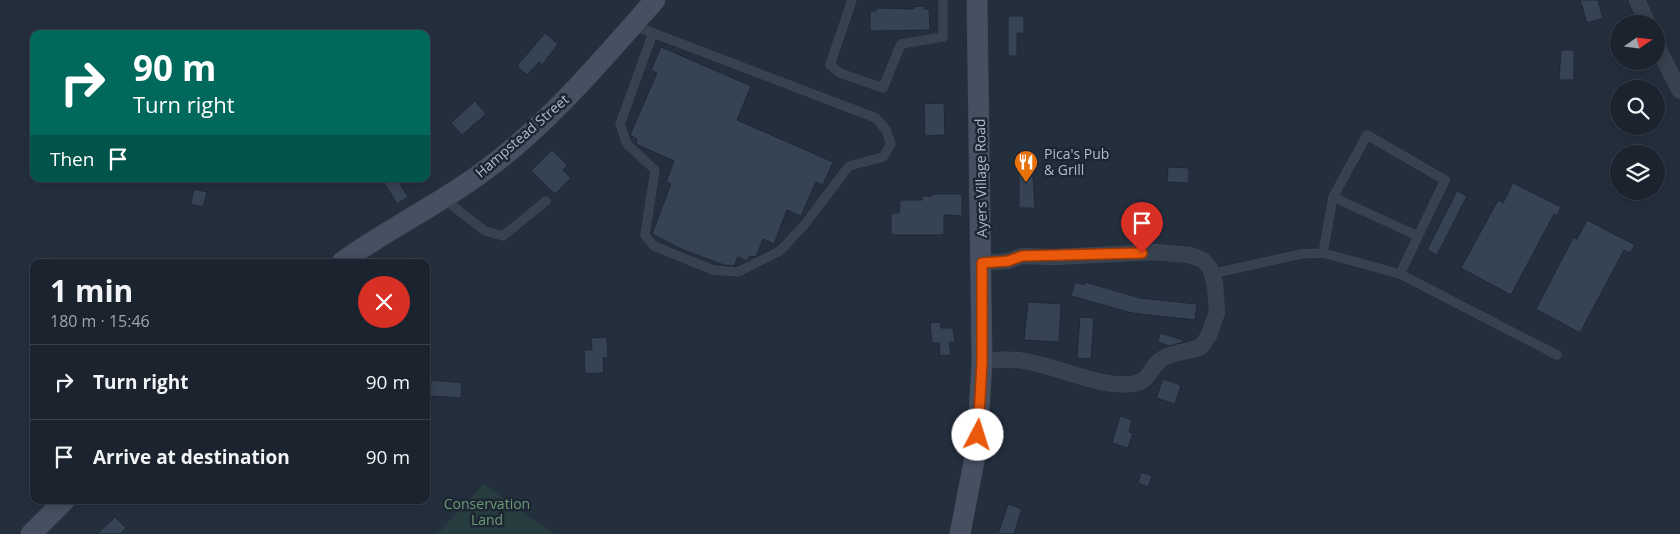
<!DOCTYPE html>
<html lang="en">
<head>
<meta charset="utf-8">
<style>
	body { margin:0; font-family:"Open Sans",sans-serif; background:#242b36; color:#f1f3f6; height:100vh; display:flex; flex-direction:column; font-size:19px; white-space:nowrap }
	* { box-sizing:border-box; margin:0 }
	p { font-size:16px; color:#a0a4aa }
	.icon { flex:none; width:28px; height:28px; fill:none; stroke:currentColor; stroke-width:2; stroke-linecap:round; stroke-linejoin:round }
	.map { position:relative; flex:1; overflow:hidden }
	.sheet { position:absolute; left:30px; top:259px; width:400px; height:245px; display:flex; flex-direction:column; background:#1b232e; border-radius:10px; box-shadow:0 2px 12px #0003,0 0 0 1px #39404a }
	.sheet>* { flex:none }
	.hud { position:absolute; left:30px; top:30px; width:400px; height:152px; border-radius:10px; box-shadow:0 2px 12px #0003,0 0 0 1px #39404a; background:#00695c; color:#fff; overflow:hidden }
	.needle { width:32px; rotate:76deg }
	.tools { position:absolute; left:1610px; top:15px; display:grid; gap:10px }
	.tools a { display:grid; place-items:center; width:55px; height:55px; border-radius:50%; background:#1b232e; box-shadow:0 2px 12px #0003,0 0 0 1px #39404a; font-size:25px }
	.pin { position:absolute; display:grid; place-items:center; width:42px; height:42px; color:#fff; margin:-51px -21px; border-radius:50% 50% 50% 0; rotate:-45deg; box-shadow:0 0 5px #0007 }
	.pin .icon { rotate:45deg }
	.me { position:absolute; width:55px; margin:-28px; rotate:5deg; stroke-linejoin:round; filter:drop-shadow(0 0 4px #0008) }
	.turn { display:flex; align-items:center; gap:18px; height:105px; padding:0 20px; font-size:22px }
	.turn .icon { width:65px; height:65px; stroke-width:2.5 }
	.turn b { display:block; font-size:35px; line-height:42px }
	.then { display:flex; align-items:center; height:48px; padding:0 20px; background:#0003; gap:10px; font-size:19px }
	.round { display:grid; place-items:center; flex:none; width:52px; height:52px; border-radius:26px; background:#242b36 }
	.headline { display:flex; align-items:center; justify-content:space-between; height:85px; padding:0 20px }
	h1 { font-size:30px; font-weight:700; line-height:38px }
	ul { padding:0; list-style:none }
	li { display:flex; align-items:center; gap:15px; height:75px; padding:0 20px; border-top:1px solid #39404a }
	li div { flex:1 }
	li b { display:block; font-size:19px }
	li em { font-style:normal }
	.map>svg:first-child { display:block }
	.green { fill:#263c3f }
	.building { fill:#364354; stroke:#1f2835 }
	.lines { fill:none; stroke-linecap:round; stroke-linejoin:round }
	.service-casing { stroke:#414a57; stroke-width:9 }
	.minor-casing { stroke:#414a57; stroke-width:16 }
	.secondary-casing { stroke:#414a57; stroke-width:21 }
	.service { stroke:#38414e; stroke-width:8 }
	.minor { stroke:#38414e; stroke-width:15 }
	.secondary { stroke:#465061; stroke-width:20 }
	.route-casing { stroke:#983908; stroke-width:12 }
	.route { stroke:#ea580c; stroke-width:9 }
	.labels { text-anchor:middle; stroke-width:5; stroke-linejoin:round; paint-order:stroke }
	.street-label { font-size:14px; fill:#b4bcc9; stroke:#1d2633 }
	.poi-label { font-size:14px; fill:#b4bcc9; stroke:#1d2633; text-anchor:start }
	.park-label { font-size:14px; fill:#6b9a76; stroke:#1d2633 }
</style>
</head>
<body>
<div class="map">
<svg width="1680" height="534" viewBox="0 0 1680 534">
	<rect width="100%" height="100%" fill="#242f3e"/>
	<!-- green -->
	<polygon class="green" points="484,484 554,534 437,534"/>
	<!-- building -->
	<g class="building">
		<polygon points="1580,0 1598,0 1603,18 1587,23"/>
		<polygon points="924,6 924,9 929,9 930,30 870,31 870,11 876,11 876,8 914,9 914,7"/>
		<polygon points="1008,16 1024,16 1024,33 1017,33 1017,56 1008,56"/>
		<polygon points="545,33 558,44 542,65 539,62 527,75 517,66"/>
		<polygon points="661,47 751,86 737,120 833,162 823,185 816,182 801,216 787,210 774,244 763,239 756,257 750,256 747,261 738,257 734,266 724,265 681,249 652,234 671,184 666,182 674,161 636,144 637,139 630,135 657,73 651,70"/>
		<polygon points="1561,50 1574,50 1574,80 1559,80"/>
		<polygon points="475,101 486,114 462,135 451,123"/>
		<polygon points="944,103 945,135 925,136 924,104"/>
		<polygon points="552,150 567,165 563,170 571,178 555,194 531,171"/>
		<polygon points="1019,160 1030,161 1029,176 1033,177 1035,208 1019,208"/>
		<polygon points="1168,167 1189,168 1189,183 1167,182"/>
		<polygon points="382,179 397,179 408,197 397,204"/>
		<polygon points="1513,183 1561,207 1557,216 1554,214 1511,295 1461,268 1498,200 1503,203"/>
		<polygon points="194,189 207,192 203,207 191,204"/>
		<polygon points="1457,191 1467,196 1437,255 1427,250"/>
		<polygon points="932,194 962,194 962,216 944,215 944,235 891,235 891,213 899,213 900,200 922,200 922,196 932,196"/>
		<polygon points="1587,220 1635,245 1630,253 1624,250 1580,333 1536,309 1573,238 1577,239"/>
		<polygon points="1075,282 1084,285 1085,282 1140,298 1197,304 1195,320 1132,313 1071,296"/>
		<polygon points="1028,302 1061,304 1059,342 1024,340"/>
		<polygon points="1080,317 1094,318 1091,359 1077,358"/>
		<polygon points="940,322 941,328 953,328 955,342 949,342 951,355 940,356 939,343 932,343 930,323"/>
		<polygon points="1160,333 1186,341 1169,346 1158,342"/>
		<polygon points="607,337 608,358 603,358 604,373 585,374 584,350 592,350 591,338"/>
		<polygon points="1163,379 1181,385 1175,404 1156,398"/>
		<polygon points="431,380 462,383 461,398 430,396"/>
		<polygon points="1120,416 1132,420 1129,432 1133,433 1128,448 1112,443"/>
		<polygon points="1141,472 1152,476 1148,487 1138,483"/>
		<polygon points="1008,504 1022,509 1014,534 998,534"/>
		<polygon points="115,517 126,528 120,534 97,534"/>
	</g>
	<g class="lines">
		<!-- service casing -->
		<g class="service-casing">
			<g id="service">
				<polyline points="852,0 830,65 840,73 883,88 901,44 943,37 943,0"/>
				<polyline points="635,26 876,118 886,130 891,144 883,157 849,166 805,224 780,251 738,272 713,270 654,246 645,235 655,170 627,144 620,124 653,33"/>
				<polyline points="1333,197 1418,236"/>
				<polyline points="445,200 485,231 503,236 546,201"/>
				<polyline points="1323,253 1333,197 1367,135 1445,180 1400,274"/>
				<polyline points="1211,274 1301,254 1323,253 1400,274 1557,355"/>
			</g>
		</g>
		<!-- minor casing -->
		<g class="minor-casing">
			<g id="minor">
				<polyline points="1637,0 1648,24"/>
				<polyline points="1656,44 1680,91"/>
				<path d="M 982,263 L 1008,261 L 1022,256 L 1054,257 L 1156,252 L 1190,255 L 1203,260 L 1210,268 L 1215,284 L 1217,312 L 1209,335 L 1201,347 C 1188,352 1169,352 1158,362 C 1149,371 1148,382 1133,384 C 1084,389 1036,349 982,362"/>
			</g>
		</g>
		<!-- secondary casing -->
		<g class="secondary-casing">
			<g id="secondary">
				<path d="M 342,262 C 386,230 436,206 480,174 C 547,126 601,61 655,0"/>
				<polyline points="31,534 65,500"/>
				<polyline points="960,534 977,446 982,362 977,0"/>
			</g>
		</g>
		<!-- service -->
		<use href="#service" class="service"/>
		<!-- minor -->
		<use href="#minor" class="minor"/>
		<!-- secondary -->
		<use href="#secondary" class="secondary"/>
	</g>
	<g class="lines">
		<!-- route casing -->
		<g class="route-casing">
			<polyline id="route" points="978,435 982,362 982,263 1008,261 1022,256 1142,253"/>
		</g>
		<!-- route -->
		<use href="#route" class="route"/>
	</g>
	<!-- icons -->
	<defs>
		<g id="restaurant-pin" transform="scale(1.25)"><path d="M0 17L-7.5 6A9.5 9.5 0 1 1 7.5 6Z" fill="#e8710a" stroke="#1d2633"/><path d="M-5-6h1v4h1v-4h1v4h1v-4h1v5L-1.5 .5V6h-2V.5L-5-1ZM5-6V6H3V1.5H1.5Q1.5-4 5-6Z" fill="#fff"/></g>
	</defs>
	<g fill-rule="evenodd">
		<use href="#restaurant-pin" x="1026" y="162"/>
	</g>
	<g class="labels">
		<!-- street labels -->
		<g class="street-label">
			<text transform="translate(522 136) rotate(-41)" y="5">Hampstead Street</text>
			<text transform="translate(981 178) rotate(-91)" y="5">Ayers Village Road</text>
		</g>
		<!-- poi labels -->
		<g class="poi-label">
			<text x="1044" y="159">Pica's Pub<tspan x="1044" dy="16">&amp; Grill</tspan></text>
		</g>
		<!-- park labels -->
		<g class="park-label">
			<text x="487" y="509">Conservation<tspan x="487" dy="16">Land</tspan></text>
		</g>
	</g>
</svg>
<div class="tools">
<a><svg class="needle" viewBox="-14 -14 28 28"><path d="M0-13l5 13h-10z" fill="#e53935"/><path d="M0 13l5-13h-10z" fill="#a0a4aa"/></svg></a>
<a><svg class="icon" aria-label="search" viewBox="0 0 24 24"><circle cx="10" cy="10" r="6"/><path d="M15 15l6 6"/></svg></a>
<a><svg class="icon" aria-label="layers" viewBox="0 0 24 24"><path d="M12 4l9 5-9 5-9-5zM3 14l9 5 9-5"/></svg></a>
</div>
<div class="pin" style="left:1142px;top:253px;background:#d93025"><svg class="icon" aria-label="arrive" viewBox="0 0 24 24"><path d="M6 21V4h12l-3 4 3 4H6"/></svg></div>
<svg class="me" style="left:978px;top:435px" viewBox="-20 -20 40 40"><circle r="19" fill="#fff"/><path d="M0-13L10 11 0 6-10 11z" fill="#ea580c"/></svg>
<div class="hud">
<div class="turn"><svg class="icon" aria-label="right" viewBox="0 0 24 24"><path d="M7 20v-9h11M14 6l5 5-5 5"/></svg><div><b>90 m</b>Turn right</div></div>
<div class="then">Then<svg class="icon" aria-label="arrive" viewBox="0 0 24 24"><path d="M6 21V4h12l-3 4 3 4H6"/></svg></div>
</div>
<section class="sheet">
<div class="headline"><div><h1>1 min</h1><p>180 m · 15:46</p></div><a class="round" style="background:#d93025;color:#fff"><svg class="icon" aria-label="close" viewBox="0 0 24 24"><path d="M6 6l12 12M18 6L6 18"/></svg></a></div>
<ul>
<li><svg class="icon" aria-label="right" viewBox="0 0 24 24"><path d="M7 20v-9h11M14 6l5 5-5 5"/></svg><div><b>Turn right</b></div><em>90 m</em></li>
<li><svg class="icon" aria-label="arrive" viewBox="0 0 24 24"><path d="M6 21V4h12l-3 4 3 4H6"/></svg><div><b>Arrive at destination</b></div><em>90 m</em></li>
</ul>
</section>
</div>
</body>
</html>
